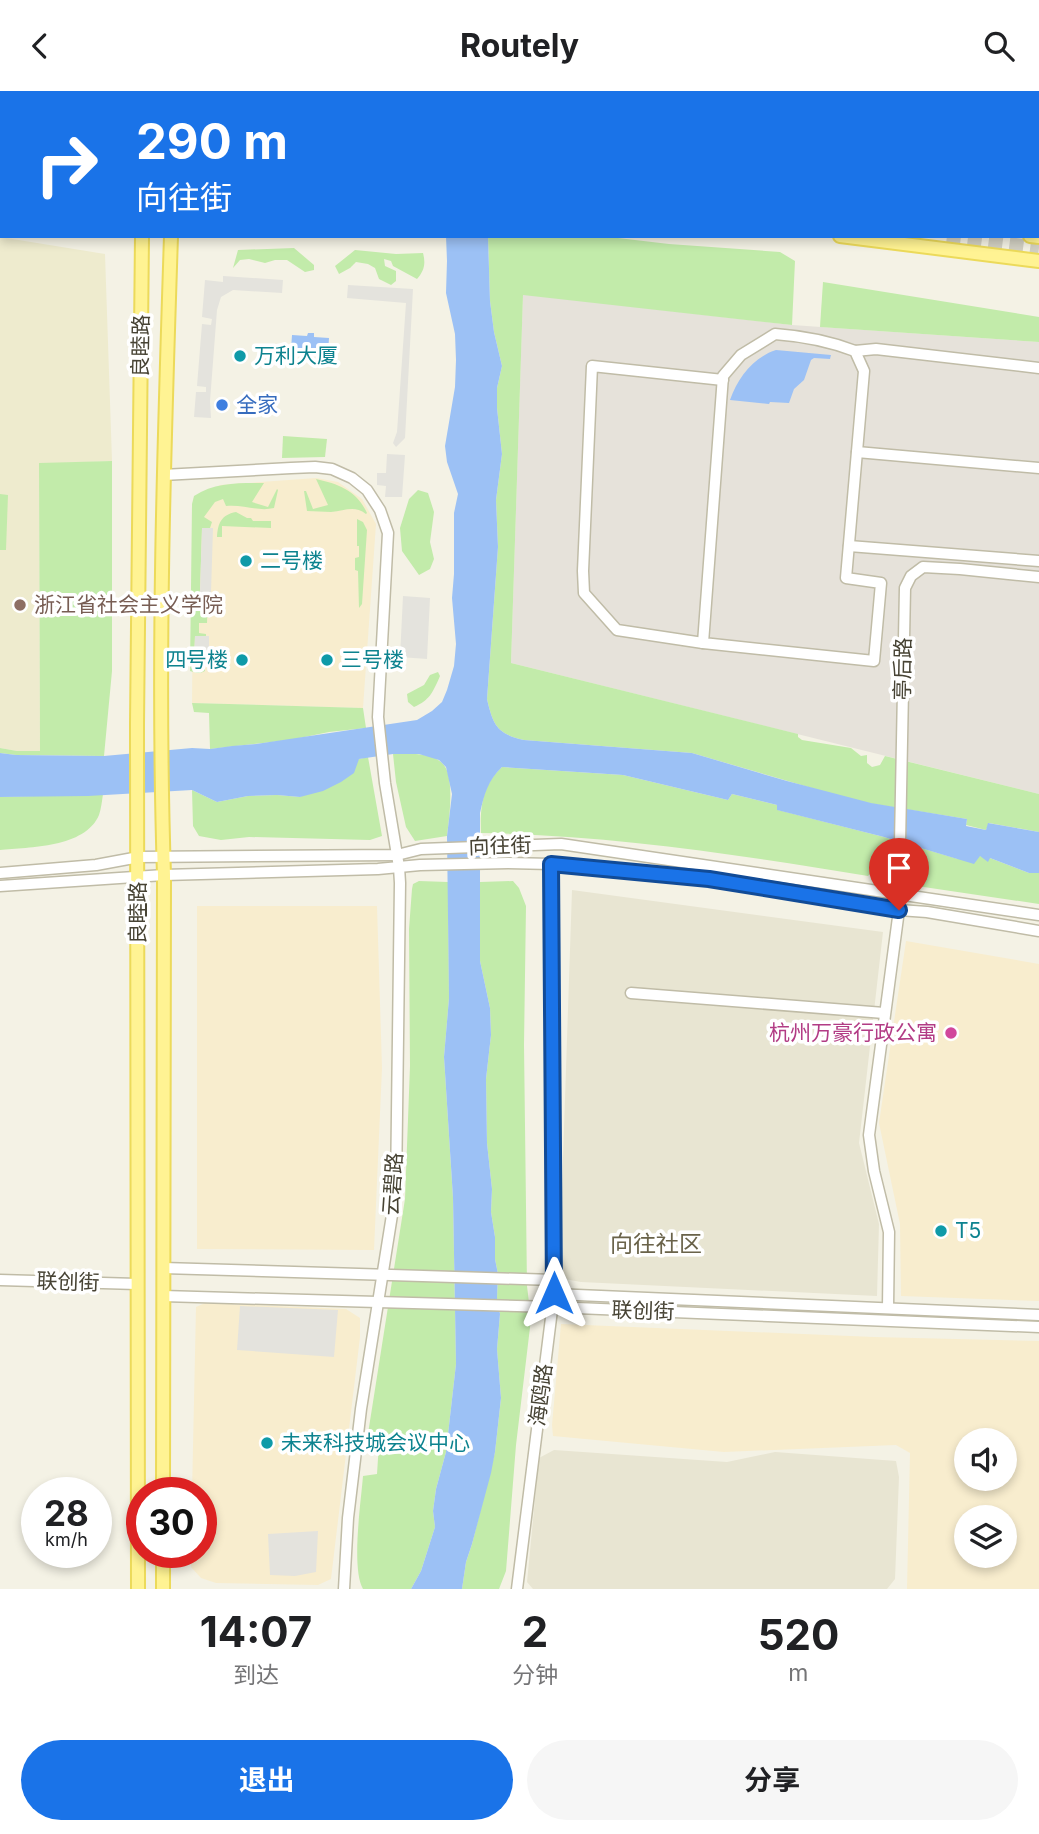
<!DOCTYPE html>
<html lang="zh">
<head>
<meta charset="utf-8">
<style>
	body { margin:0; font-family:Inter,"Noto Sans SC",sans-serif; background:#f6f6f6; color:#202124; height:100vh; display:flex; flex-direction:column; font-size:26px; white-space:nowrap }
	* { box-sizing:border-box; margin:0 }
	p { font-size:23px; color:#757577 }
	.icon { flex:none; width:38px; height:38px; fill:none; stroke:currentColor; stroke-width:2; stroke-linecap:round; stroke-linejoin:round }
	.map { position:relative; height:1498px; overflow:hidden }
	.sheet { display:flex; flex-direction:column; background:#fff; flex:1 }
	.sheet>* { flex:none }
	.banner { position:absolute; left:0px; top:0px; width:1040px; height:147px; box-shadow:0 4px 10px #0003; background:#1a73e8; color:#fff; overflow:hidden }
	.controls { position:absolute; left:954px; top:1337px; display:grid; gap:14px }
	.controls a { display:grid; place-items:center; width:63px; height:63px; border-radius:50%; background:#fff; box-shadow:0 4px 10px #0003; font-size:35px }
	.speed { position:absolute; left:21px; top:1386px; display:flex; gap:14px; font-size:35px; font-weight:700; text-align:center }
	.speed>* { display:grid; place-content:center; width:91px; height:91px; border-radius:50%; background:#fff; box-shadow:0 4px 10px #0003; line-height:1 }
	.speed small { font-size:18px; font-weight:400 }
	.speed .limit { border:10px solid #d22; background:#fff; color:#111 }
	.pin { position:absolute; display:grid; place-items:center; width:60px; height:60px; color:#fff; margin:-72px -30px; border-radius:50% 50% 50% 0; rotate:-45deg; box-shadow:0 0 7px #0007 }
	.pin .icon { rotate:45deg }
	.me { position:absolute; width:77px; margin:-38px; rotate:0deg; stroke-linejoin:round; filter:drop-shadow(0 0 5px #0008) }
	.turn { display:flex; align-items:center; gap:24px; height:147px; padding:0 21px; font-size:32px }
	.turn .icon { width:91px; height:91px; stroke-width:2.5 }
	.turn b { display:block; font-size:49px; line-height:60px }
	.eta { display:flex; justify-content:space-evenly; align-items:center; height:119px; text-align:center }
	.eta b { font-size:42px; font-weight:700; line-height:49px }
	.action { display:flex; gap:14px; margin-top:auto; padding:14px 21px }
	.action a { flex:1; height:80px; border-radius:42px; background:#1a73e8; color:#fff; font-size:28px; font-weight:700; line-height:80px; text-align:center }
	.action a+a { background:#f6f6f6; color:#202124 }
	header { display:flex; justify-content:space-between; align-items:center; height:91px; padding:0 21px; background:#fff; font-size:32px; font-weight:700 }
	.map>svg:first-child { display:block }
	.residential { fill:#e8e5d2 }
	.commercial { fill:#f8edce; fill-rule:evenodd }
	.industrial { fill:#e6e2da }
	.education { fill:#eeebce }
	.green { fill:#c2ebaa }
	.parking { fill:#e4e3dd }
	.water { fill:#9cc1f5 }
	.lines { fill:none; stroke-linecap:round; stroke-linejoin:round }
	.highway-tunnel { stroke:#d1cfc2; stroke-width:14; stroke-dasharray:14 7; stroke-linecap:butt }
	.minor-casing { stroke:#c0bca7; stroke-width:13 }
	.major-casing { stroke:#ecda5a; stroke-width:16 }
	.minor { stroke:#fff; stroke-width:10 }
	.major { stroke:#fff393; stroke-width:12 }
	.route-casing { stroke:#114b97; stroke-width:18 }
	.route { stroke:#1a73e8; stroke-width:12 }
	.culture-dot { fill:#0f9aa8; stroke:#fff; stroke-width:2.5 }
	.shop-dot { fill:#3f7fe0; stroke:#fff; stroke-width:2.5 }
	.education-dot { fill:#8d6e63; stroke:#fff; stroke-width:2.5 }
	.hotel-dot { fill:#d1479c; stroke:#fff; stroke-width:2.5 }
	.labels { text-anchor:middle; stroke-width:7; stroke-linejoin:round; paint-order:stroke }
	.street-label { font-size:21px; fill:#474334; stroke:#fff }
	.culture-label { font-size:21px; fill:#0d838f; stroke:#fff; text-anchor:start }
	.shop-label { font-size:21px; fill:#366cbe; stroke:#fff; text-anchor:start }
	.education-label { font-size:21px; fill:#785e54; stroke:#fff; text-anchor:start }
	.hotel-label { font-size:21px; fill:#b23c85; stroke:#fff; text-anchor:end }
	.neighbourhood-label { font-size:23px; fill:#6a634a; stroke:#fff }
</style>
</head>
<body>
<header><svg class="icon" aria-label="back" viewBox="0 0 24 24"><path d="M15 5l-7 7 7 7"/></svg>Routely<svg class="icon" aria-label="search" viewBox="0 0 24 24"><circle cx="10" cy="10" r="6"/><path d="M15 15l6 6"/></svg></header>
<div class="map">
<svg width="1039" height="1498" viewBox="0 0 1039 1498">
	<rect width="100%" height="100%" fill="#f4f2e5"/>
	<!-- residential -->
	<g class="residential">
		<polygon points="572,799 883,841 859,1052 879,1133 877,1205 581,1191 559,1187"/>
		<polygon points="554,1359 727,1371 775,1361 896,1370 899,1386 895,1488 887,1498 533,1498 527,1491 539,1367"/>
	</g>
	<!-- commercial -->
	<g class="commercial">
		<polygon points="316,387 338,391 362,408 376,433 363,617 192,612 194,409 220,394"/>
		<polygon points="197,815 377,815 382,977 374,1159 197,1158"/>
		<polygon points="906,850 1039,873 1039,1210 901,1205 900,1133 879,1032"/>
		<polygon points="205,1212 346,1218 360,1227 360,1246 331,1488 318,1494 216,1492 201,1487 191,1476 191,1461 201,1461 201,1402 192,1402 196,1216"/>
		<path d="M 561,1233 L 874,1246 L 1039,1250 L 1039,1498 L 907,1498 L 910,1362 L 896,1354 L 724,1361 L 553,1345 L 552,1334 ZM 1004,1349 L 1004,1388 L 966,1388 L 966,1349 ZM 1004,1426 L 1004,1465 L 966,1465 L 966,1426 Z"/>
	</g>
	<!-- industrial -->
	<polygon class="industrial" points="523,203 792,234 1039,251 1039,703 511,572"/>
	<!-- education -->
	<polygon class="education" points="0,146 105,163 112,370 39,373 40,661 17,660 0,657"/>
	<!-- green -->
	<g class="green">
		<polygon points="228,0 440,0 440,2 236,2"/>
		<path d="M 488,145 L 601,145 L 669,153 L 780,161 L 795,170 L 792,234 L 523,204 L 511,572 L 798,643 L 798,646 L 802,649 L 851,657 L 861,665 L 867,664 L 867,672 L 872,676 L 880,674 L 885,665 L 1039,703 L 1039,741 L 989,732 L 986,739 L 966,734 L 967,728 L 873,713 L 839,705 L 692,662 L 524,649 C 497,643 493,634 487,608 L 498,456 L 496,409 L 502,363 L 497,317 L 497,297 L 502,275 L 494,241 L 490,210 Z"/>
		<polygon points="294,157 314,174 314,179 305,181 287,169 275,169 265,172 249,168 240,169 233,177 238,159"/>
		<path d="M 355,159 L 396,163 L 423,162 C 426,173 424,180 417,188 L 393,175 L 391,170 L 384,168 L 385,175 L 396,180 L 396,190 L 391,194 L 379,188 L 375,177 L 368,173 L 356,171 L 350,177 L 339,183 L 335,175 Z"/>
		<polygon points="823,191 1039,226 1039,251 820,236"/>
		<polygon points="283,345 327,348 325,366 282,367"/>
		<polygon points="112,370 112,580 104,665 16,664 0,662 0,657 17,660 40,660 39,372"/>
		<path d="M 316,388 C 339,393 357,400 367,422 L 366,423 C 354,414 345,420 331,421 C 323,421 315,420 307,420 L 304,400 L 306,400 L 313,418 L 328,414 Z"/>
		<path d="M 264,392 L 252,411 L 268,416 L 277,398 L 278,399 L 274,417 C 258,421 243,413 226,415 L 223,408 L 215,411 L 204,426 L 212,431 L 210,437 L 202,437 L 200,502 L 208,502 L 207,532 L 199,532 L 199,542 L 206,543 L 206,545 L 195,545 L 194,569 L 205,570 L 205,580 C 200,583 196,582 190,580 L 192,413 L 194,405 C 215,391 239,392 264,392 Z"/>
		<polygon points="418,399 428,402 434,421 430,451 434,468 430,478 419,484 402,460 400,437 409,408"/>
		<polygon points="0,403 8,404 6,459 0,459"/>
		<path d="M 236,421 L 247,427 L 251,427 L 253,430 L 271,430 L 271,437 L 222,435 L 222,446 L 217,446 C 218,432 221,424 236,421 Z"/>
		<polygon points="357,428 363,431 367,439 362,513 359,517 358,480 355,479 355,467 359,466 359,455 357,455"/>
		<path d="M 438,581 L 440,585 C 433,601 430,609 414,616 L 408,611 L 407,603 L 424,594 L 430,584 Z"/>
		<polygon points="192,612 363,617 366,637 329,641 290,649 210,658 209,622 194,621"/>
		<path d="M 393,663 C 408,663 428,661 441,671 C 456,682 449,728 447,745 L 415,750 L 406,736 L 396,691 Z"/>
		<polygon points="368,666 382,745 370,749 249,746 221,749 199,745 193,735 192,699 217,711 248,705 277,704 300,706 359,668"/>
		<path d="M 502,676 L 623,684 L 728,709 L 732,703 L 777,714 L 778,719 L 884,746 L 958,768 L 980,765 L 990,767 L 1029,782 L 1039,782 L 1039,813 L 917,795 L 913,774 L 883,769 L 868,785 C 742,764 608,744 481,742 C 480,717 482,694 502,676 Z"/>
		<path d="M 103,703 C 102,710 101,718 99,724 C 85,757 29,756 0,759 L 0,706 Z"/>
		<path d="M 419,790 L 448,791 L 449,907 L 444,966 L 453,1107 L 456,1273 L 446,1361 L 436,1398 L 433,1420 L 435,1436 L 421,1480 L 411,1498 L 363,1498 C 351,1477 361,1411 363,1385 L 377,1383 L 379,1352 L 367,1349 L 405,1108 L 410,975 L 409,838 L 412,798 L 413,793 Z"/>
		<polygon points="513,790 519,797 526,815 524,954 527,1195 531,1228 516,1354 506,1480 499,1498 462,1498 466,1471 472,1453 495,1361 501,1307 497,1258 500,1223 497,1207 498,1183 495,1168 495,1146 491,1121 492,1098 487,1052 486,988 491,944 490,917 480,870 480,791"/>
	</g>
	<!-- parking -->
	<g class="parking">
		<polygon points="223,185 283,189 282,202 233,199 221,206 217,219 210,310 211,327 194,326 196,301 206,301 206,296 197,295 202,233 211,234 212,228 202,226 205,189 223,191"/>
		<polygon points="348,194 413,198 405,347 396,356 393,352 397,341 406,212 347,207"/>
		<polygon points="387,363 405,364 402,406 385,406 386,395 377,394 377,382 386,382"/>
		<polygon points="202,437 213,437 211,502 200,502"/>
		<polygon points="403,505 430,507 427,568 400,566"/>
		<polygon points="195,545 209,545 209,570 194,569"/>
		<polygon points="240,1215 338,1219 334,1266 237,1259"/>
		<polygon points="318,1440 316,1481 295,1485 270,1484 268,1443"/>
	</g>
	<!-- water -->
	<g class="water">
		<polygon points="440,0 701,0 712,2 440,2"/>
		<polygon points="770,0 1039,0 1039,17 1038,2 763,2"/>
		<path d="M 446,145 L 488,145 L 490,210 L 494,241 L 502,275 L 497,297 L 497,317 L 502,363 L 496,409 L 498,456 L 487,608 C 493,634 497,643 524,649 L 692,662 L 787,690 L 871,712 L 967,728 L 966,735 L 986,739 L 988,732 L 1039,741 L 1039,782 L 1029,782 L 990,767 L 988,771 L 980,765 L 974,773 L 884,746 L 777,719 L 777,714 L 732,703 L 728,709 L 623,684 L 502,676 C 488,689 484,704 480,722 L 480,870 L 490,917 L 491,944 L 486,988 L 487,1052 L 492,1098 L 491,1121 L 495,1146 L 495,1168 L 498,1183 L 497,1207 L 500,1223 L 497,1258 L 501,1307 L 495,1361 L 491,1382 L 472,1453 L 466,1471 L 462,1498 L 411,1498 L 421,1480 L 435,1436 L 433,1420 L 436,1398 L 446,1361 L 456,1273 L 453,1107 L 444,966 L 449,907 L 447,745 L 452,703 L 446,676 L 439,669 L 419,663 L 393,663 L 359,668 L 354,682 L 341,691 L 323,700 L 300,706 L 277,704 L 248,705 L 217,711 L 192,699 L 88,705 L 0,706 L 0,662 L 16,664 L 104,665 L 192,657 L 210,658 L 232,655 L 256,653 L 417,629 L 432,620 L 442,611 L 447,599 L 454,575 L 456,553 L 452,507 L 454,483 L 454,422 L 458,403 L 447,371 L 445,355 L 455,296 L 456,269 L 455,243 L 446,202 L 447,170 Z"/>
		<polygon points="308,242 314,242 314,246 329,247 328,262 291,259 292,244 307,245"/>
		<path d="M 776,259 L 831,264 L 830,268 L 814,267 L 811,269 L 804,289 L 794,298 L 789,312 L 770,311 L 769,313 L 730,309 C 738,286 754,266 776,259 Z"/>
	</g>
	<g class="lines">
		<!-- highway-tunnel -->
		<g class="highway-tunnel">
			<polyline points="0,72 2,72"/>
			<polyline points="1038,134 1039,134"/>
			<polyline points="947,145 1039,157"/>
		</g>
		<!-- minor casing -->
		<g class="minor-casing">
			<g id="minor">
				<polyline points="916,2 916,0"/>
				<path d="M 775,243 C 802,245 829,250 855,260 L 864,280 L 846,487 L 881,492 L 874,570 L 703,552 L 723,285 L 741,264 Z"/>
				<polyline points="855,260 876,258 1039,277"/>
				<polyline points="857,361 1039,377"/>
				<polyline points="163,384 291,377 315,376 332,378 352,387 367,399 380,419 388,442 378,626 385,692 399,776 400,792 396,1099 361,1318 348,1427 344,1498"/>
				<polyline points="849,455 1039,470"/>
				<polyline points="703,552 617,539 584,502 583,480 592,275 723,289"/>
				<polyline points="0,782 96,774 139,766 397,764 421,758 561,753 1039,824"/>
				<polyline points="0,795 164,784 378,778 420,774 508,772 551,773 709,788 899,819 927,821 1039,840"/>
				<polyline points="899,803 905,497 911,485 923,476 960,478 1039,486"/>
				<polyline points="631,902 884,922"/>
				<polyline points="163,1177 554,1189"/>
				<polyline points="0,1189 137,1193"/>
				<polyline points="554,1203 1039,1224"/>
				<polyline points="163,1205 552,1216 1039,1236"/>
				<polyline points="888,1217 889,1141 874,1080 869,1044 899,819"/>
				<polyline points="517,1498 554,1203 551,773"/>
			</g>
		</g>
		<!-- major casing -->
		<g class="major-casing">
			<g id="major">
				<polyline points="151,2 151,0"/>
				<polyline points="177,2 177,0"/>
				<polyline points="0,53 2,53"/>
				<polyline points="0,86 2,86"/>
				<polyline points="840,145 1039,170"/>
				<polyline points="1030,145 1039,146"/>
				<path d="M 163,1402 L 164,784 C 157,571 164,358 171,145"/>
				<polyline points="163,1461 163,1498"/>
				<polyline points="138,1498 137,633 142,145"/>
			</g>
		</g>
		<!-- minor -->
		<use href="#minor" class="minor"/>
		<!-- major -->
		<use href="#major" class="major"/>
	</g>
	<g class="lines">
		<!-- route casing -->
		<g class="route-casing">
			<polyline id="route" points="554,1202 551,773 709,788 899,819"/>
		</g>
		<!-- route -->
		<use href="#route" class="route"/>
	</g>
	<!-- markers -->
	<g class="culture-dot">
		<circle cx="240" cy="265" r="7"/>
		<circle cx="246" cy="470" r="7"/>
		<circle cx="242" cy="569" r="7"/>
		<circle cx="327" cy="569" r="7"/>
		<circle cx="941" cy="1140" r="7"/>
		<circle cx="267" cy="1352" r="7"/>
	</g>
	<circle class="shop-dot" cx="222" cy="314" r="7"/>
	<circle class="education-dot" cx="20" cy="514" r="7"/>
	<circle class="hotel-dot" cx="951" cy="942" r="7"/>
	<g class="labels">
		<!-- street labels -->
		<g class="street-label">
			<text transform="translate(141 255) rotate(-89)" y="7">良睦路</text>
			<text transform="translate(903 578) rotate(-89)" y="7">亭后路</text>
			<text transform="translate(500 755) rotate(-2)" y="7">向往街</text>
			<text transform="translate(138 822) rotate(-90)" y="7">良睦路</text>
			<text transform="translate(393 1093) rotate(-86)" y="7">云碧路</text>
			<text transform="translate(68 1191) rotate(2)" y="7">联创街</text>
			<text transform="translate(643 1220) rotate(2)" y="7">联创街</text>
			<text transform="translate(541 1304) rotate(-83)" y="7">海鸥路</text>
		</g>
		<!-- culture labels -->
		<g class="culture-label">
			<text x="254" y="272">万利大厦</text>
			<text x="260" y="477">二号楼</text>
			<text x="228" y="576" text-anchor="end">四号楼</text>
			<text x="341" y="576">三号楼</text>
			<text x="955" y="1147">T5</text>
			<text x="281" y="1359">未来科技城会议中心</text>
		</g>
		<!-- shop labels -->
		<g class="shop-label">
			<text x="236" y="321">全家</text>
		</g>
		<!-- education labels -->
		<g class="education-label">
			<text x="34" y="521">浙江省社会主义学院</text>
		</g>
		<!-- hotel labels -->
		<g class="hotel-label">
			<text x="937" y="949">杭州万豪行政公寓</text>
		</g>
		<!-- neighbourhood labels -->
		<g class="neighbourhood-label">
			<text x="656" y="1161">向往社区</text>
		</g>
	</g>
</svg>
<div class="controls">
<a><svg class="icon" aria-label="sound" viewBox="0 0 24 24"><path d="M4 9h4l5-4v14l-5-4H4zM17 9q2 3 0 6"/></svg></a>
<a><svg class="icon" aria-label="layers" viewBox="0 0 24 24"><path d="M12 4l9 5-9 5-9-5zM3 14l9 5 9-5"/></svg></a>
</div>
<div class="speed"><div>28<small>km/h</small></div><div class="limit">30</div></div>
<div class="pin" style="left:899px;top:819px;background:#d93025"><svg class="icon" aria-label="arrive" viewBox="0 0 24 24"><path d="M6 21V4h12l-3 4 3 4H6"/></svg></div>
<svg class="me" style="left:554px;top:1202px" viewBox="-20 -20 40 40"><path d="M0-17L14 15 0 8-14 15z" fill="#1a73e8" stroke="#fff" stroke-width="4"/></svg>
<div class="banner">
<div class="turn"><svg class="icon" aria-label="right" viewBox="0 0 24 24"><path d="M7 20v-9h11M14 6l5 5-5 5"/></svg><div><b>290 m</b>向往街</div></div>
</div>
</div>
<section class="sheet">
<div class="eta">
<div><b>14:07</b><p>到达</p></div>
<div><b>2</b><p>分钟</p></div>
<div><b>520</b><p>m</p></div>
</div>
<div class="action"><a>退出</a><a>分享</a></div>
</section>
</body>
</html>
